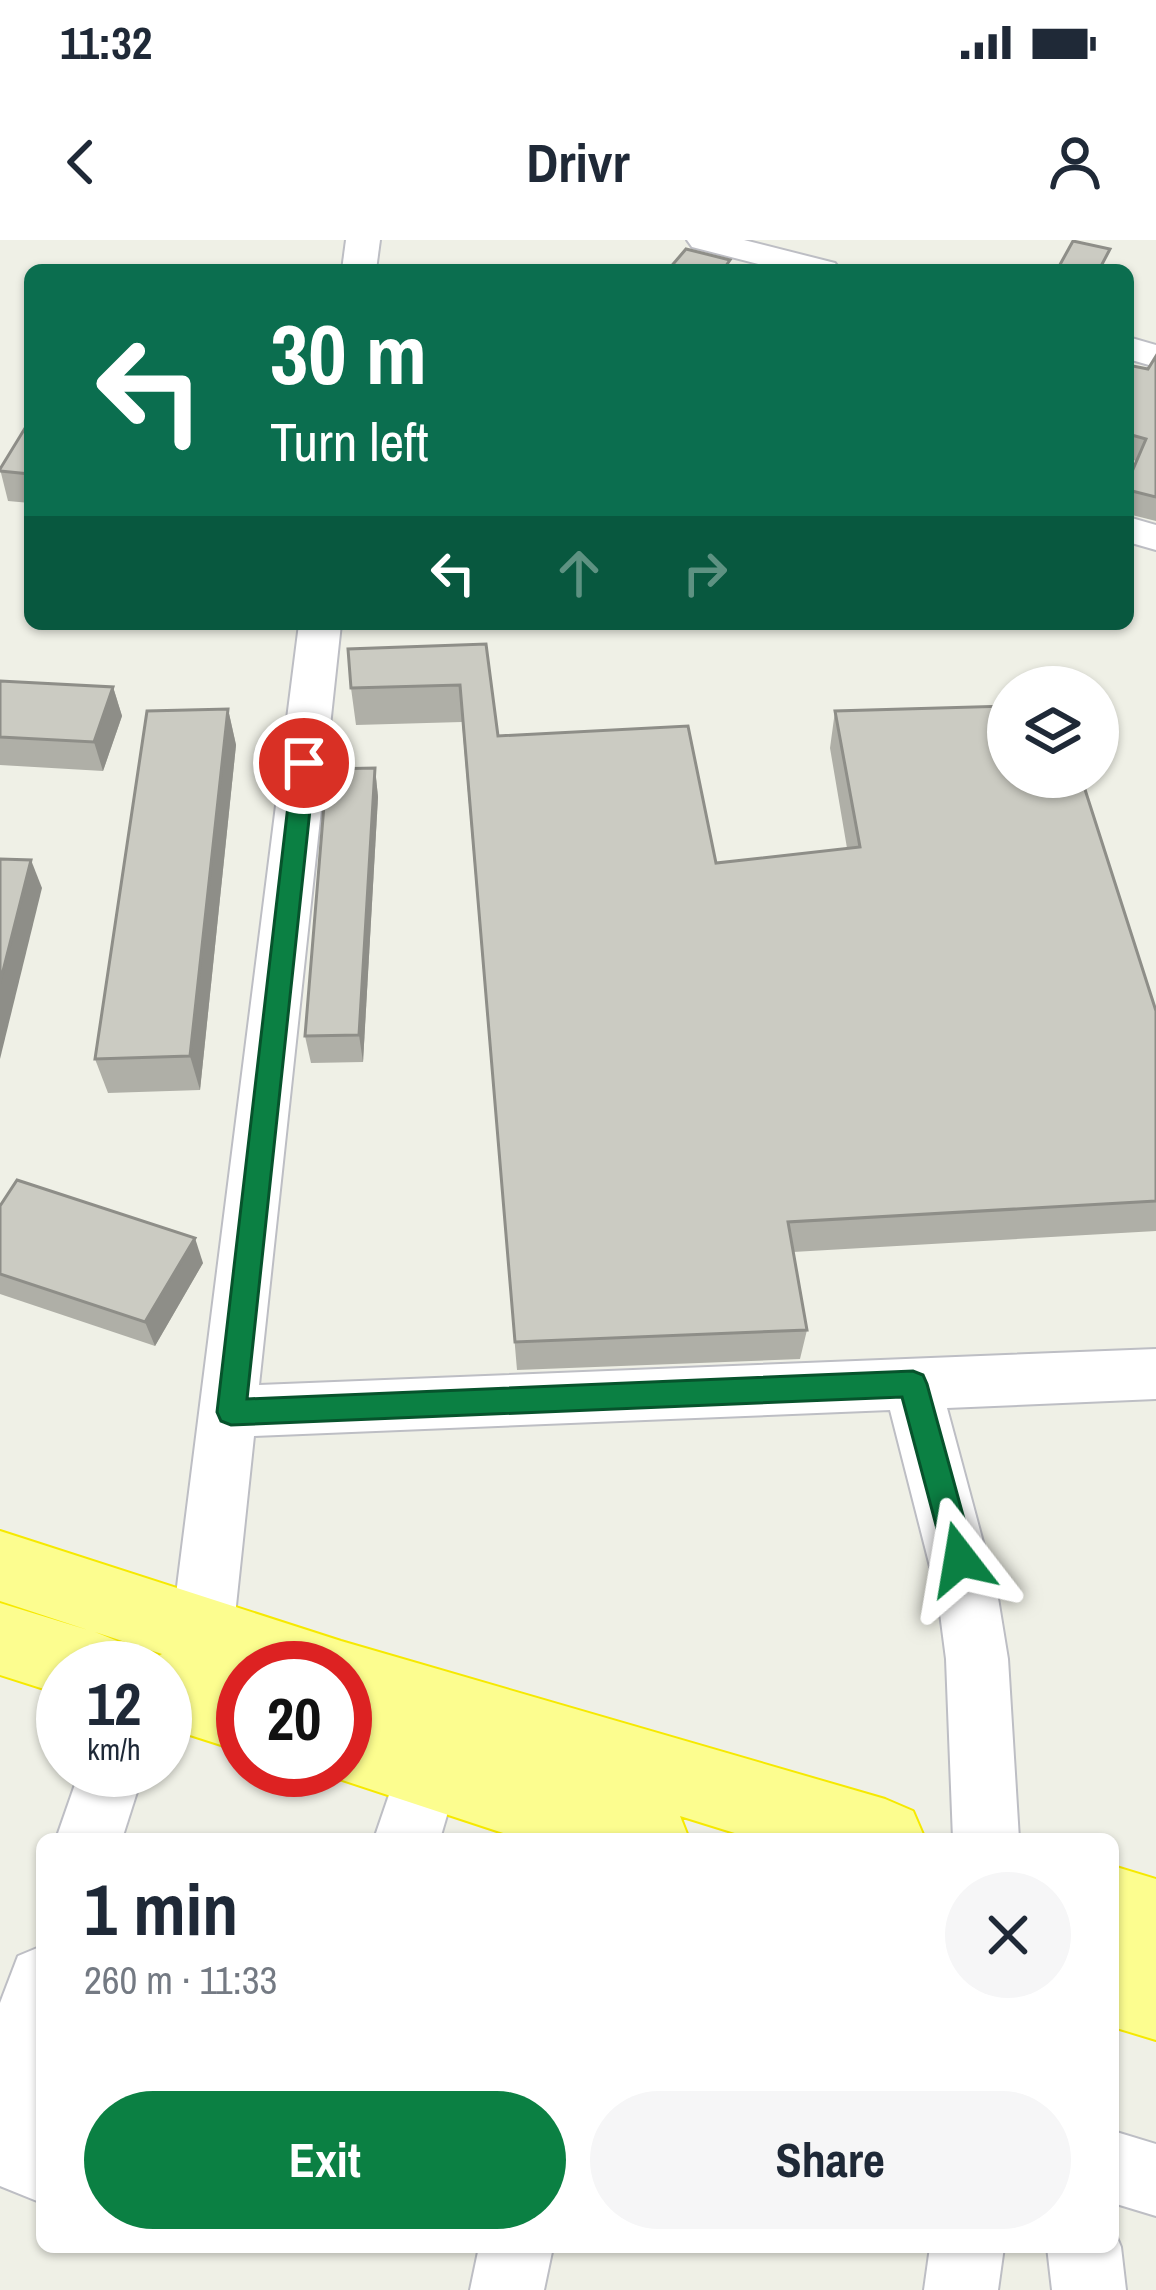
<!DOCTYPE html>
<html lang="en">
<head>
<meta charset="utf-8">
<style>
	body { margin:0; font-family:"Archivo Narrow",sans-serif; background:#f6f6f7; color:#1f2937; height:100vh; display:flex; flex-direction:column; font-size:45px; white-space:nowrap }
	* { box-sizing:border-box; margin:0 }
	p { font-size:39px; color:#747a83 }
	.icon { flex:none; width:66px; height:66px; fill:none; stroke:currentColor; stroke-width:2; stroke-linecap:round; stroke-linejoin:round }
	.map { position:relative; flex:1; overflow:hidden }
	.side { position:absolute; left:36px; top:1593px; width:1083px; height:420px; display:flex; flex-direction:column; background:#fff; border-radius:18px; box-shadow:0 3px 9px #0004 }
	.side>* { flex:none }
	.hud { position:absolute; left:24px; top:24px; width:1110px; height:366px; border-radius:18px; box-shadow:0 3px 9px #0004; background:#0b6e4f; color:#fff; overflow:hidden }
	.fabs { position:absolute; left:987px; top:426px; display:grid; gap:24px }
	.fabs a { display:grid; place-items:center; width:132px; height:132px; border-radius:50%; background:#fff; box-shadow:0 3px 9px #0004; font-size:60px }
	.speed { position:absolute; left:36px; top:1401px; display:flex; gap:24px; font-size:60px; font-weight:700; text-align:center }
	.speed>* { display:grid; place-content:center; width:156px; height:156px; border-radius:50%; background:#fff; box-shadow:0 3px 9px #0004; line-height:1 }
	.speed small { font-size:30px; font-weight:400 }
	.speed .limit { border:18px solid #d22; background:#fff; color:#111 }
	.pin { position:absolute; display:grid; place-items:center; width:102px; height:102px; color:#fff; margin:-51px; border:6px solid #fff; border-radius:50%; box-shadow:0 3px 12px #0007 }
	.me { position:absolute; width:132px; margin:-66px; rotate:346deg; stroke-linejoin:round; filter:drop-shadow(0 0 9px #0008) }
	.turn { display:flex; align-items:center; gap:42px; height:252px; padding:0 48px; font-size:54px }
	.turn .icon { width:156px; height:156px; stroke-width:2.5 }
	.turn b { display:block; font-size:84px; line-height:102px }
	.lanes { display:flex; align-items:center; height:114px; padding:0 48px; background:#0003; justify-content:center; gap:60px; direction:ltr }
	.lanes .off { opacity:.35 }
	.round { display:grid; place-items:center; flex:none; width:126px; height:126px; border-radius:63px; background:#f6f6f7 }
	.overview { display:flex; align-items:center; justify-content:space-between; height:204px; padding:0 48px }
	h1 { font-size:72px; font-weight:800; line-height:90px }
	.action { display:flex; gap:24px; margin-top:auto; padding:24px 48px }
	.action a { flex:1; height:138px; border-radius:72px; background:#0b8043; color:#fff; font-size:48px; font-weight:800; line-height:138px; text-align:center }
	.action a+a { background:#f6f6f7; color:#1f2937 }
	.status { display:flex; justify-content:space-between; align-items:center; height:84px; padding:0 60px; background:#fff; direction:ltr }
	.status svg { height:33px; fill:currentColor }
	header { display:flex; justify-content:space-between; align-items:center; height:156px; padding:0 48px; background:#fff; font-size:54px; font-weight:800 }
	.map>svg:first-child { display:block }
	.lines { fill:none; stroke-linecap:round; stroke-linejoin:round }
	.minor-casing { stroke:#bdbec4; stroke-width:4 }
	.highway-casing { stroke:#f6e900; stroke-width:4 }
	.minor { fill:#fff; fill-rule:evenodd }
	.highway { fill:#fcfd8f; fill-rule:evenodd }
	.wall { fill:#afafa7 }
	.shaded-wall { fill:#8e8e88 }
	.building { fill:#cbcbc2; stroke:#8e8e88; stroke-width:3 }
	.route { fill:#0b8043; stroke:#07532c; stroke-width:3 }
</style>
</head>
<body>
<div class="status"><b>11:32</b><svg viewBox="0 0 49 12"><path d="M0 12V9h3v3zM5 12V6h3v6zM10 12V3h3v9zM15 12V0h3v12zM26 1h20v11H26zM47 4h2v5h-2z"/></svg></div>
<header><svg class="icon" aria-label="back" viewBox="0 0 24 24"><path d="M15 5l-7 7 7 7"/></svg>Drivr<svg class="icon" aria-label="person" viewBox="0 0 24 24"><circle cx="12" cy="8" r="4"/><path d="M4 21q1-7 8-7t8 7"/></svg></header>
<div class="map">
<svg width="1156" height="2050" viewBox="0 0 1156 2050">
	<rect width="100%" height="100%" fill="#eff0e6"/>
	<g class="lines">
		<!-- minor casing -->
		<g class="minor-casing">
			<g id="minor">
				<polygon points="346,0 380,0 376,30 342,30"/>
				<polygon points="687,0 744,0 835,23 840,30 782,30 692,7"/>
				<polygon points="1128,97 1156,105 1156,127 1128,119"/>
				<polygon points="1128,277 1156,285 1156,310 1128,302"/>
				<polygon points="299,384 341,384 259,1145 1156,1109 1156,1159 947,1168 998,1358 1008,1419 1019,1599 953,1599 946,1419 938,1358 890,1170 254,1196 233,1394 224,1415 202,1424 180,1415 171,1394"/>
				<polygon points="428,1499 451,1508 460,1531 440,1599 374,1599 405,1508"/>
				<polygon points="80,1530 144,1530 122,1599 56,1599"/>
				<polygon points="42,1706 42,1963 0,1946 0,1763 18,1716"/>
				<polygon points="1113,1891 1156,1904 1156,1976 1113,1963"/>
				<polygon points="1113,1988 1121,2007 1126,2050 1052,2050 1047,2007 1113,2007"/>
				<polygon points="479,2007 553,2007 544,2050 470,2050"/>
				<polygon points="930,2007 1004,2007 998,2050 924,2050"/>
			</g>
		</g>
		<!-- highway casing -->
		<g class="highway-casing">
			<g id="highway">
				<polygon points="0,1291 341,1401 885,1559 913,1571 925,1599 754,1599 680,1576 689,1599 521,1599 318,1532 345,1530 345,1428 243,1428 243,1512 165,1487 165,1428 136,1428 162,1414 95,1392 120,1402 131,1428 63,1428 63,1455 0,1435 0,1363 88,1390 0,1361"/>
				<polygon points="1113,1626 1156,1639 1156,1800 1113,1787"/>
			</g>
		</g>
		<!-- minor -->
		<use href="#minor" class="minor"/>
		<!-- highway -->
		<use href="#highway" class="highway"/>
	</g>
	<!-- wall -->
	<g class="wall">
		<polygon points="1156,116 1156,281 1128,274 1128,241 1137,221 1128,219 1128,125 1148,129"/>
		<polygon points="30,180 30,263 8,261 0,229"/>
		<polygon points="486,404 498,496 716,623 847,608 830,508 835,471 1156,771 1156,991 793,1012 807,1090 800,1119 517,1130 462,482 356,485 351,448"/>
		<polygon points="0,441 113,447 122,476 103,531 0,525"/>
		<polygon points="228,469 236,505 200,850 108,853 95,819"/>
		<polygon points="375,528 378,557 363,822 311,823 305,796"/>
		<polygon points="0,966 203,1023 155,1106 0,1054"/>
	</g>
	<!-- shaded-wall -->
	<g class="shaded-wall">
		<polygon points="113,447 122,476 103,531 94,502"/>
		<polygon points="228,469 236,505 200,850 190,816"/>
		<polygon points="375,528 378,557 363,822 359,795"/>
		<polygon points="31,620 42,648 0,819 0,743"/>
		<polygon points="195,998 203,1023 155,1106 145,1082"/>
	</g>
	<!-- building -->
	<g class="building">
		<polygon points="1073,1 1110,9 1099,30 1057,30"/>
		<polygon points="686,9 730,20 723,30 668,30"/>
		<polygon points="1156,116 1156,257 1128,250 1128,241 1146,199 1128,194 1128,125 1148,129"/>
		<polygon points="30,180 30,234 0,231 0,229"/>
		<polygon points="486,404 498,496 688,486 716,623 860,607 835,471 1008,466 1008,537 1081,537 1156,771 1156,961 788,982 807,1090 515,1102 460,445 351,448 348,409"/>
		<polygon points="0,441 113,447 94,502 0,497"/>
		<polygon points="228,469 190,816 95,819 147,471"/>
		<polygon points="375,528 359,795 305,796 327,529"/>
		<polygon points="0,619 31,620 0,743"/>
		<polygon points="17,940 195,998 145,1082 0,1034 0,966"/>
	</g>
	<!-- route -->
	<polygon class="route" points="304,516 315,523 247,1159 913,1131 923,1135 927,1144 975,1319 971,1329 960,1333 949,1329 945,1319 902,1157 231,1185 221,1181 217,1172 293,523"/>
</svg>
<div class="fabs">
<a><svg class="icon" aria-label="layers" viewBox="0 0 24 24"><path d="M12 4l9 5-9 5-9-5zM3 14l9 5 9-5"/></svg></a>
</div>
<div class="speed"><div>12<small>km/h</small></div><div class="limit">20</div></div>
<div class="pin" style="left:304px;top:523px;background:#d93025"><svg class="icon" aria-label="arrive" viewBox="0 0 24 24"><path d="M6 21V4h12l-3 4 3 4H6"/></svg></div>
<svg class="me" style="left:960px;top:1319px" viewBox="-20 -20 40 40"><path d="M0-17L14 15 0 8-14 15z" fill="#0b8043" stroke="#fff" stroke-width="4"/></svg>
<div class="hud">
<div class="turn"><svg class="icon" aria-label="left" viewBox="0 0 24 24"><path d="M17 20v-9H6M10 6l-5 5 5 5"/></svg><div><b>30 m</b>Turn left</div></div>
<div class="lanes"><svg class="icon" aria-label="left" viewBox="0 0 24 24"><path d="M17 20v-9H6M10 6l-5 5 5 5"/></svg><svg class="icon off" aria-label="ahead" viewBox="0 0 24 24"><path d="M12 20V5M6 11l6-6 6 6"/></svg><svg class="icon off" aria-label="right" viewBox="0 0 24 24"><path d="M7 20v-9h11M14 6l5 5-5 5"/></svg></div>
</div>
<section class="side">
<div class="overview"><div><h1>1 min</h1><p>260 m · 11:33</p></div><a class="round"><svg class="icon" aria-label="close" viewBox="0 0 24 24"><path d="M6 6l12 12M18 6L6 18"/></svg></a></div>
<div class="action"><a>Exit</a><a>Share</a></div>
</section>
</div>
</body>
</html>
